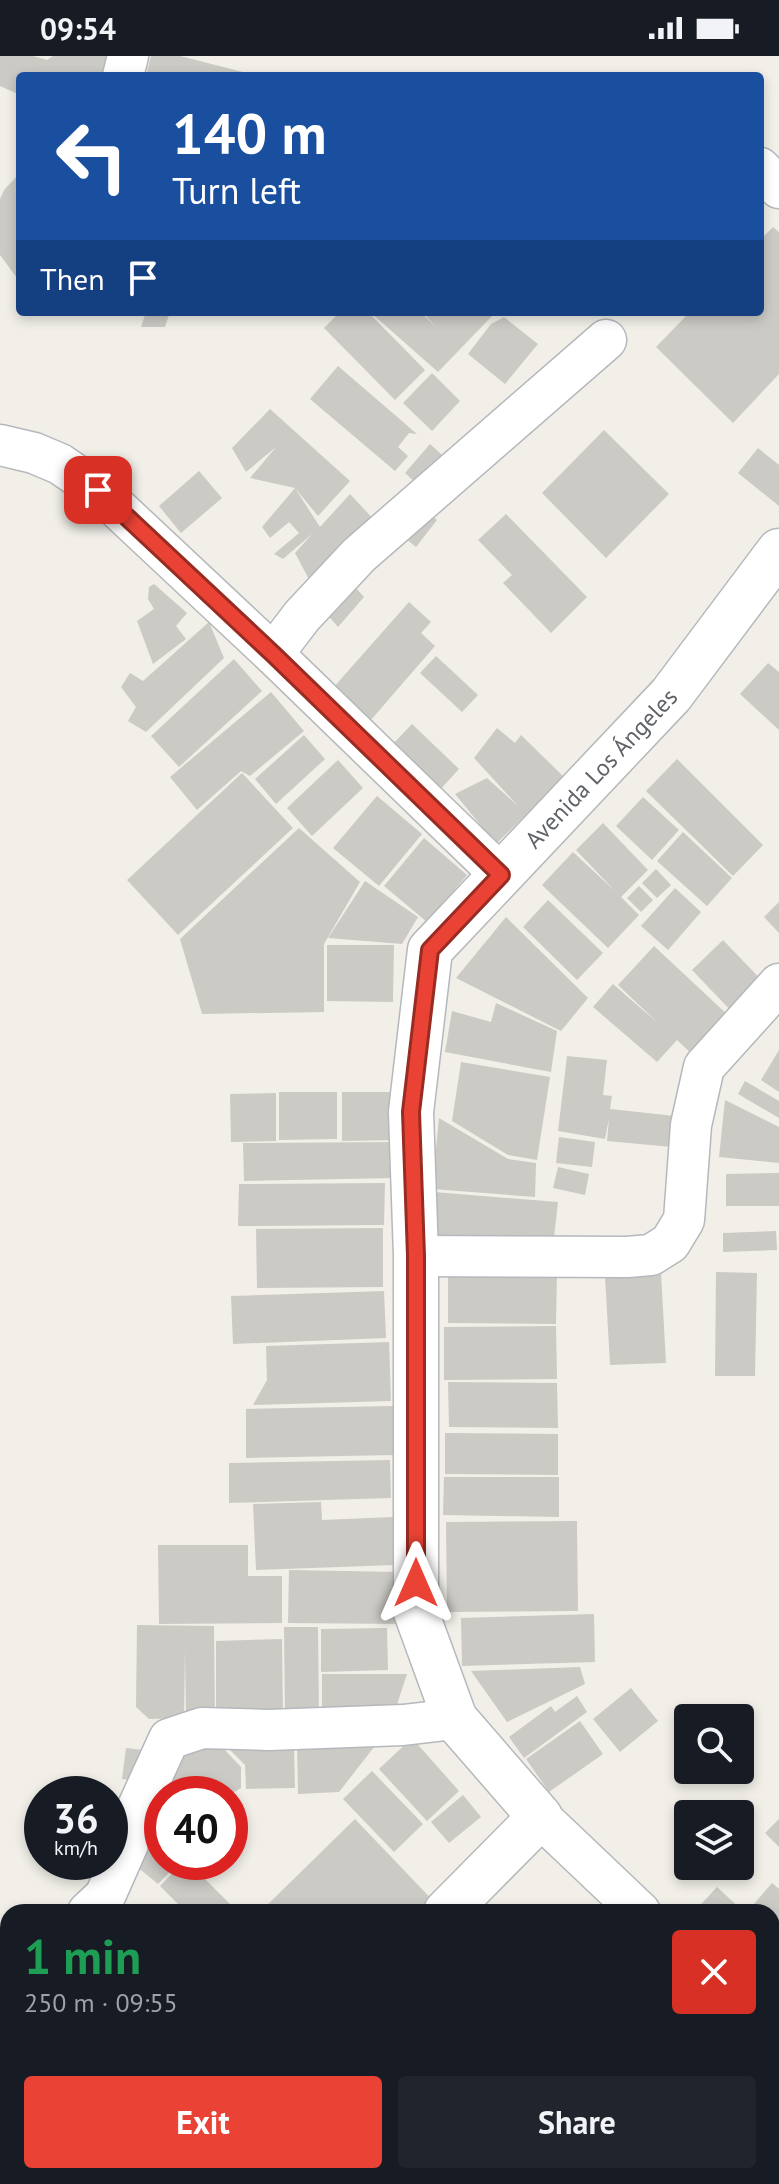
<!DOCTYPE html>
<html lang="en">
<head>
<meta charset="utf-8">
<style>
	body { margin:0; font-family:"PT Sans",sans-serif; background:#20242c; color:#f1f3f6; height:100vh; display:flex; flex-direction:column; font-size:30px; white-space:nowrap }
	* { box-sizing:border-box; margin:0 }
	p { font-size:26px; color:#9ea1a6 }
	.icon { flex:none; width:44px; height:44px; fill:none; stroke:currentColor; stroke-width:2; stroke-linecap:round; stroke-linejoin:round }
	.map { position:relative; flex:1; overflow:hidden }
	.panel { position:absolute; left:0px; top:1848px; width:780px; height:280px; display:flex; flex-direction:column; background:#171b24; border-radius:24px 24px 0 0; box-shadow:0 4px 12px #0003 }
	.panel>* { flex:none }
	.hud { position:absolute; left:16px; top:16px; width:748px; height:244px; border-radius:8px; box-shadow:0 4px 12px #0003; background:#1a4fa0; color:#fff; overflow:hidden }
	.buttons { position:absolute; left:674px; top:1648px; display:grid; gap:16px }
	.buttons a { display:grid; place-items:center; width:80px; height:80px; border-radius:8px; background:#171b24; box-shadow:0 4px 12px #0003; font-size:40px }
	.speed { position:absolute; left:24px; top:1720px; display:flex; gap:16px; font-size:40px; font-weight:700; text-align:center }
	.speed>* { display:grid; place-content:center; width:104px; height:104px; border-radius:50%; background:#171b24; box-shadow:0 4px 12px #0003; line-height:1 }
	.speed small { font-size:20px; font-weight:400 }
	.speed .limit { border:12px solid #d22; background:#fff; color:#111 }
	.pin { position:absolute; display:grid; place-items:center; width:68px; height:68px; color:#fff; margin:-34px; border-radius:16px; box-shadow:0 4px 12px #0006 }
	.me { position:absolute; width:88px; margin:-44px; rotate:0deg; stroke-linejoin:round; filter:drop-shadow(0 0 6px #0008) }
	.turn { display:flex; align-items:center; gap:28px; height:168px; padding:0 24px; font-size:36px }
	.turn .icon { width:104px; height:104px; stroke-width:2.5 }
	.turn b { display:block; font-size:56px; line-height:68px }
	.then { display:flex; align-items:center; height:76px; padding:0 24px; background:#0003; gap:16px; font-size:30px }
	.round { display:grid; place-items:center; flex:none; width:84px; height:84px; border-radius:8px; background:#20242c }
	.head { display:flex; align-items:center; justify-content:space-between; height:136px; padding:0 24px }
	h1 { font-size:48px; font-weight:800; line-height:60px; color:#1e9e55 }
	.action { display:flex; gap:16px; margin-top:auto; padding:16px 24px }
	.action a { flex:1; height:92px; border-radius:8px; background:#ea4335; color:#fff; font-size:32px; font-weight:800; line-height:92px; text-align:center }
	.action a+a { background:#20242c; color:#f1f3f6 }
	.status { display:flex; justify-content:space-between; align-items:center; height:56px; padding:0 40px; background:#171b24; direction:ltr }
	.status svg { height:22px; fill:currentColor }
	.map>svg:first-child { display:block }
	.building { fill:#cccac5 }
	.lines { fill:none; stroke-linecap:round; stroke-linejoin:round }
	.minor-casing { stroke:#b5b8bc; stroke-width:43 }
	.tertiary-casing { stroke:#b5b8bc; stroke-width:47 }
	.minor { stroke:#fff; stroke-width:40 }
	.tertiary { stroke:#fff; stroke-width:44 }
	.route-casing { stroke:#982c22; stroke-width:20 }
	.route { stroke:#ea4335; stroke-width:14 }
	.labels { text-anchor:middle; stroke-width:6; stroke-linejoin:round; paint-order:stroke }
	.street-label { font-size:24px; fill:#5f6368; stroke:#fff }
</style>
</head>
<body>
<div class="status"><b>09:54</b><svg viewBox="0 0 49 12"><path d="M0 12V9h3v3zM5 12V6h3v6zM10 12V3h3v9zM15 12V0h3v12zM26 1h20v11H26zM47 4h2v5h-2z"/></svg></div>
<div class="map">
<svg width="779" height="2128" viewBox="0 0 779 2128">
	<rect width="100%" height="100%" fill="#f1efe8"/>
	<!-- building -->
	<g class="building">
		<polygon points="0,0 33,0 47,4 53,0 112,0 110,20 20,20 20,39 0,30"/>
		<polygon points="151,0 180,0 243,16 242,20 146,20"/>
		<polygon points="20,117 20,226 0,199 0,143 4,134"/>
		<polygon points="773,171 779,176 779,318 733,367 656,291 690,256 760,256 760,184"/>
		<polygon points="146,256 170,256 165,271 141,271"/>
		<polygon points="340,256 368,256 425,314 395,344 324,272"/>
		<polygon points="370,256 420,256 437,272 422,256 496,256 438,316"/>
		<polygon points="504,261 538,288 505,328 468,298 491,268"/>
		<polygon points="338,310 417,378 409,377 398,391 408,400 395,415 310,343"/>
		<polygon points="432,317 460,345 432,375 403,347"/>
		<polygon points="270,353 350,425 318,460 295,432 320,471 350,438 378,468 341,515 364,541 338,571 314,543 311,527 295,497 312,478 283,503 274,498 299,477 289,466 270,482 262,471 295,432 250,422 276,391 246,416 232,392"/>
		<polygon points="604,374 669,438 606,502 542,437"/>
		<polygon points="430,388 464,419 439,448 405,417"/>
		<polygon points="758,392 779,409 779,450 738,417"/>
		<polygon points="199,415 222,442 181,477 159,450"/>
		<polygon points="412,443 437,464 416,491 390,470"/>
		<polygon points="506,458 587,541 551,577 503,527 512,519 478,484"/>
		<polygon points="154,528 187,557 176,570 186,583 153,608 137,565 154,553 148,543 149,531"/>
		<polygon points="409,546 431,566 421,577 435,590 370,665 333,632"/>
		<polygon points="209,566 224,602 146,676 128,665 136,651 121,631 130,617 143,625"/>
		<polygon points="436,600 478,639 462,656 420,617"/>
		<polygon points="234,603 262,635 179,711 151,680"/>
		<polygon points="768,607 779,616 779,674 740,638"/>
		<polygon points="271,636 304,675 250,720 241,715 197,754 170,721"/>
		<polygon points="412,668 459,713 437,737 390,691"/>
		<polygon points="497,672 515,687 521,679 564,721 496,788 455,738 487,722 518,750 474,702"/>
		<polygon points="304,679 325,703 276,748 255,723"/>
		<polygon points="677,703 763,789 733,820 646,735"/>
		<polygon points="338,704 363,732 312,780 287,752"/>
		<polygon points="242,717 293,772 178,879 127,824"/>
		<polygon points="377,740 422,778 379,830 333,792"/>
		<polygon points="643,741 679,774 652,804 616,770"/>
		<polygon points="603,767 648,814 621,841 639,859 608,892 542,829 573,796 615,835 576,794"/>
		<polygon points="299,772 360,826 324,888 324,956 202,958 180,883"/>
		<polygon points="683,776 732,822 707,850 657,805"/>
		<polygon points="424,782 467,819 427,866 384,830"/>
		<polygon points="656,813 671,829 657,842 642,827"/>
		<polygon points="365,825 418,861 402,888 328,882"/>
		<polygon points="639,830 653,844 641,856 627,842"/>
		<polygon points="675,832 701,856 668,894 641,870"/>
		<polygon points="548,844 603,897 577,924 523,871"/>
		<polygon points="779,846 779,877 764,861"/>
		<polygon points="506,861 588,942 561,975 456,922"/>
		<polygon points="723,884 767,930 736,960 692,914"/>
		<polygon points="327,889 394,889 393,946 327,945"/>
		<polygon points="654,890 730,961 694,1000 677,984 657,1006 593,951 613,928 659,968 618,929"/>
		<polygon points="496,947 557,975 551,1016 445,996 452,955 491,966"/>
		<polygon points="779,994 779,1036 761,1024"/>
		<polygon points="567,1000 607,1004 603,1039 612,1040 610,1053 675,1060 672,1091 607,1085 609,1062 605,1083 558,1075"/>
		<polygon points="461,1006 550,1021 537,1104 508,1099 452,1065"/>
		<polygon points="745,1025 779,1045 779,1062 738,1038"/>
		<polygon points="279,1036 337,1036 337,1083 279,1084"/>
		<polygon points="342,1036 397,1036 398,1084 342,1085"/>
		<polygon points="276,1037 276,1085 231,1086 230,1038"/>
		<polygon points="725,1044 779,1071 779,1107 719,1101"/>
		<polygon points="439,1062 508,1103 536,1107 535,1141 432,1133"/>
		<polygon points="559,1081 595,1086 592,1111 556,1107"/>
		<polygon points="394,1086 395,1122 244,1125 243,1087"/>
		<polygon points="558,1111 589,1118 585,1139 553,1132"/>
		<polygon points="779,1117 779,1150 726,1150 726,1118"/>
		<polygon points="385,1127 384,1169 238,1170 239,1128"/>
		<polygon points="434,1136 558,1146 554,1181 528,1180 524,1197 428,1192"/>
		<polygon points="383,1172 383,1231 257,1232 256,1173"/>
		<polygon points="776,1175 777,1194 723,1196 723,1177"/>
		<polygon points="448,1215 557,1216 556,1268 448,1267"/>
		<polygon points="716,1216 757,1217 755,1320 715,1320"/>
		<polygon points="661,1217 666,1307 610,1309 605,1220"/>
		<polygon points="384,1235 386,1282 233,1288 231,1240"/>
		<polygon points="556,1270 557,1323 444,1324 444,1271"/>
		<polygon points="389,1286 391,1345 253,1349 267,1324 266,1290"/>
		<polygon points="448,1326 557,1327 558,1372 449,1371"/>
		<polygon points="393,1350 394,1399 246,1402 246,1353"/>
		<polygon points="445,1377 558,1378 558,1419 445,1418"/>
		<polygon points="390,1404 391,1442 229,1447 229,1407"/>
		<polygon points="444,1421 559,1421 559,1461 443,1459"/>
		<polygon points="321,1446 322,1464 393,1461 395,1509 256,1514 253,1448"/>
		<polygon points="577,1465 578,1555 447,1556 446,1466"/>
		<polygon points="158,1489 248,1489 248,1520 282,1520 282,1567 159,1568"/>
		<polygon points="289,1514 400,1516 400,1568 288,1567"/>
		<polygon points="594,1558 595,1606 462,1610 461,1562"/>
		<polygon points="137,1569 214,1570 215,1663 186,1662 185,1594 184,1662 149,1663 136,1651"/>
		<polygon points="284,1571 318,1571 319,1660 285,1661"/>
		<polygon points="387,1572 388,1614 321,1616 321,1573"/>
		<polygon points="282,1583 283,1661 216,1662 216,1585"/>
		<polygon points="580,1611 585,1628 507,1666 471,1615"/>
		<polygon points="322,1618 407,1618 393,1661 322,1661"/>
		<polygon points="631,1632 658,1665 620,1696 593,1663"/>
		<polygon points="577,1640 587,1656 524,1702 509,1681 551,1650 555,1656"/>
		<polygon points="580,1665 603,1698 549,1736 526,1703"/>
		<polygon points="412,1682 459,1735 427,1765 379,1713"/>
		<polygon points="378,1686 339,1736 298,1738 297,1688"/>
		<polygon points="226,1690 294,1690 295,1732 246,1733 245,1709"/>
		<polygon points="222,1691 241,1711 241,1732 231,1738 194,1738 166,1725 183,1693"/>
		<polygon points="126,1692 143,1694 140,1725 122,1723"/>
		<polygon points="372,1715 423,1768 394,1796 343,1743"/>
		<polygon points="165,1728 183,1738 162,1738 162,1784 147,1778"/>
		<polygon points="463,1739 481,1761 449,1787 431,1766"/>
		<polygon points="355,1763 440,1852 436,1856 260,1856"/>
		<polygon points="779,1763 779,1791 765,1777"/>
		<polygon points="147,1782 162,1787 162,1806 180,1806 158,1828 136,1810"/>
		<polygon points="183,1806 188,1806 234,1852 230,1856 186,1856 160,1830"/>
		<polygon points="772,1827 779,1833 779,1918 772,1926 772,1856 747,1856"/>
		<polygon points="717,1831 744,1856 694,1856"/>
		<polygon points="8,2014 8,2063 0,2055 0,2023"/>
		<polygon points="0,2061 8,2069 8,2110 0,2119"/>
		<polygon points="8,2116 8,2120 56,2120 64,2128 4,2128 0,2124"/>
		<polygon points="61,2120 98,2120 90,2128 68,2128"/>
		<polygon points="294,2120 313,2120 321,2128 286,2128"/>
		<polygon points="356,2120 427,2120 419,2128 353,2128 350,2126"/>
		<polygon points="510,2120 586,2120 578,2128 519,2128"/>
	</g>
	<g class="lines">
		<!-- minor casing -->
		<g class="minor-casing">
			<g id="minor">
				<polyline points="123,20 128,0"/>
				<polyline points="760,112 779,132"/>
				<polyline points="0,389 34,397 60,408 98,434 273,598 501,819"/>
				<polyline points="273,598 302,560 359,499 606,284"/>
				<polyline points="416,1200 627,1201 651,1199 670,1187 684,1164 691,1069 704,1011 779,928"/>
				<polyline points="540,1761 640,1856"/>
				<polyline points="88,1856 105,1840 128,1788 131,1766 169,1683 202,1672 269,1674 403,1669 455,1663"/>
				<polyline points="0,1946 8,1938"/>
				<polyline points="772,1982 779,1989"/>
				<polyline points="474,2120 482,2128"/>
			</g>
		</g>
		<!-- tertiary casing -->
		<g class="tertiary-casing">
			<g id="tertiary">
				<path id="s1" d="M 446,1856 L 540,1761 L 455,1663 L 416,1556 L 416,1200 L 411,1056 L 430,894 L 671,639 L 779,495"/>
				<polyline points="163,2128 171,2120"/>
			</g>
		</g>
		<!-- minor -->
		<use href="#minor" class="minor"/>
		<!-- tertiary -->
		<use href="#tertiary" class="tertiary"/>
	</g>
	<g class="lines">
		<!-- route casing -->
		<g class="route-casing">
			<polyline id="route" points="98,434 273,598 501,819 430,894 411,1056 416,1200 416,1527"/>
		</g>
		<!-- route -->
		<use href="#route" class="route"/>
	</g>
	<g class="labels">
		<!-- street labels -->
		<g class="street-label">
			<text dy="8" stroke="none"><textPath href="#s1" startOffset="1290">Avenida Los Ángeles</textPath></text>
		</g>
	</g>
</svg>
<div class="buttons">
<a><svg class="icon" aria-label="search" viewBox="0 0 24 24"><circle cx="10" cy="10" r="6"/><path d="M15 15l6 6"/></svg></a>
<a><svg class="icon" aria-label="layers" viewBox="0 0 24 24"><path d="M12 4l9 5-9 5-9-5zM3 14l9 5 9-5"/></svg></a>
</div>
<div class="speed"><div>36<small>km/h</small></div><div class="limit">40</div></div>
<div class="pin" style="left:98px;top:434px;background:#d93025"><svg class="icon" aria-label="arrive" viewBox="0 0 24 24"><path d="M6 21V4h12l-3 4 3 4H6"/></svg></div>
<svg class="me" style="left:416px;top:1527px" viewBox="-20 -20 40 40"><path d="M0-17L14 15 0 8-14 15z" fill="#ea4335" stroke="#fff" stroke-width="4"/></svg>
<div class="hud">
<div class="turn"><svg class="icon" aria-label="left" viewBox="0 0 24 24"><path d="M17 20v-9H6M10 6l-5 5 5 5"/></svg><div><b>140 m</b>Turn left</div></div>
<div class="then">Then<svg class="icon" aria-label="arrive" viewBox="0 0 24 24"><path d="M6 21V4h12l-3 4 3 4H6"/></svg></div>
</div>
<section class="panel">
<div class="head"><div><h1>1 min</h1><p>250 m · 09:55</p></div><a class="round" style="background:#d93025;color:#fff"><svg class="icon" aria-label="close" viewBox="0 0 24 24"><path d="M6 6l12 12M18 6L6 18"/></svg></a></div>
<div class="action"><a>Exit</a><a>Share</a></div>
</section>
</div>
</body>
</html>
